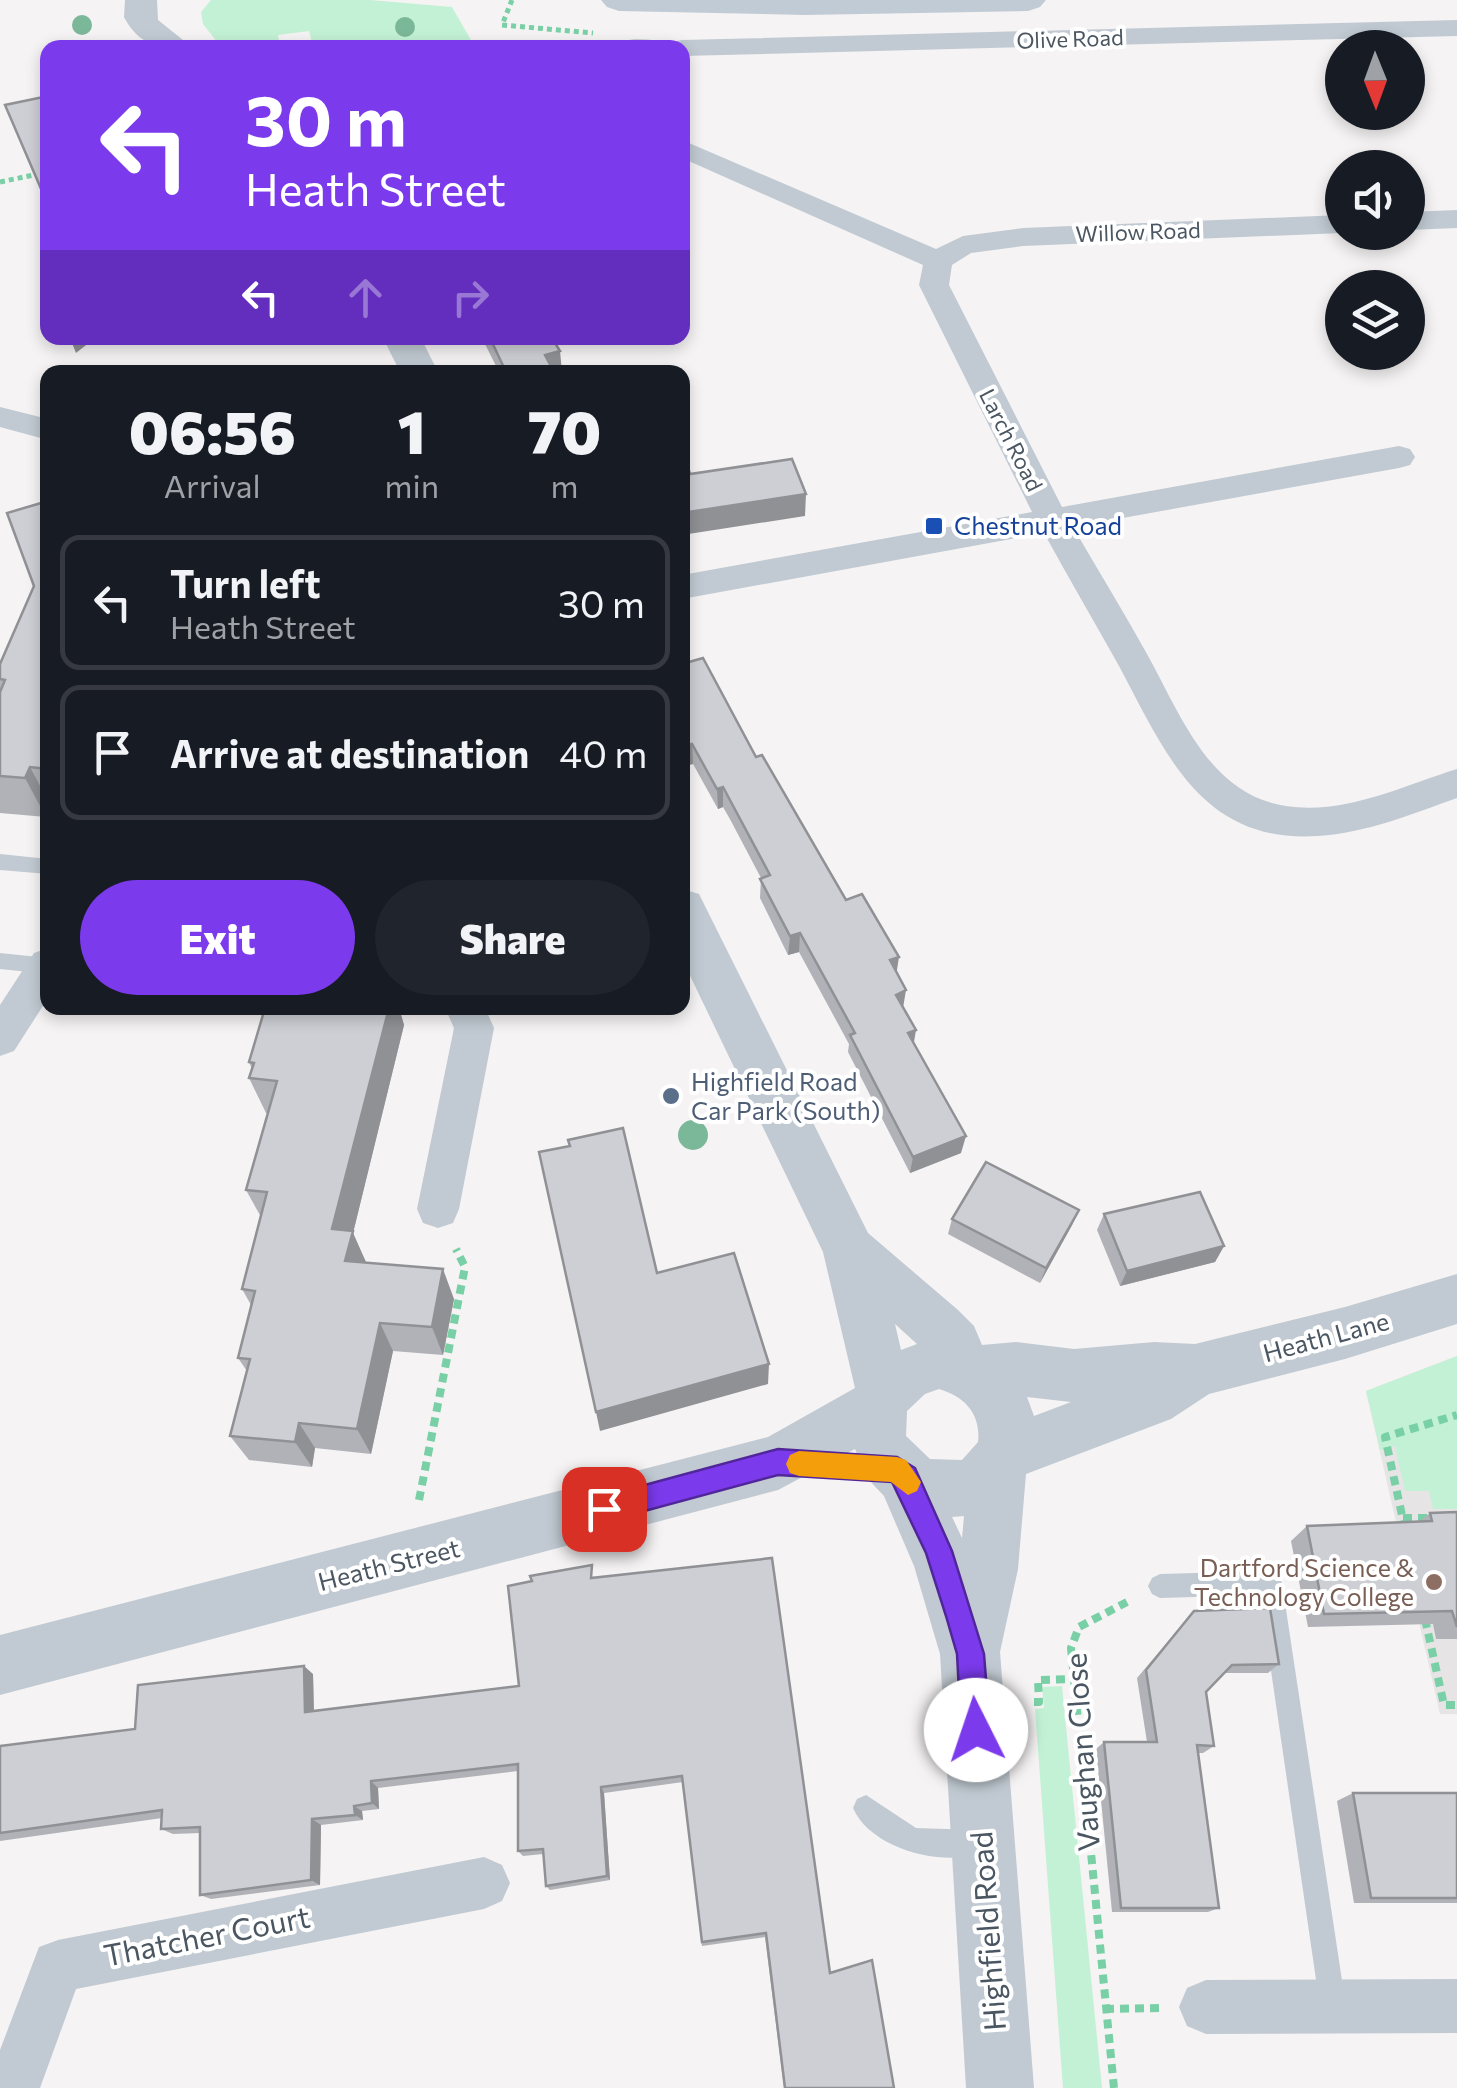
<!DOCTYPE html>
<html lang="en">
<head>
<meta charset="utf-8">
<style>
	body { margin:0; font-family:Commissioner,sans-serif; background:#20242c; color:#f1f3f6; height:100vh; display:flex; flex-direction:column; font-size:38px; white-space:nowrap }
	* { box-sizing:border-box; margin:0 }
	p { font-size:32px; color:#9ea1a6 }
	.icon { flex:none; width:55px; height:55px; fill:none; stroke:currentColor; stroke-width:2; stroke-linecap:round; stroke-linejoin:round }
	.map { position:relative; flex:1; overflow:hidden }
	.sheet { position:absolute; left:40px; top:365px; width:650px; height:650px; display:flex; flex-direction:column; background:#171b24; border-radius:20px; box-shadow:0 5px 15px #0003 }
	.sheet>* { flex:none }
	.hud { position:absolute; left:40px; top:40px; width:650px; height:305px; border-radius:20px; box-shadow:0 5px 15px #0003; background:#7c3aed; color:#fff; overflow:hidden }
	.needle { width:65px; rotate:179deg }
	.fabs { position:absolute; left:1325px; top:30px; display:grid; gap:20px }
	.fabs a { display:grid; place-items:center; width:100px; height:100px; border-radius:50%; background:#171b24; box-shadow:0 5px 15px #0003; font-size:50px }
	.pin { position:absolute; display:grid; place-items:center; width:85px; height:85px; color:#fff; margin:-42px; border-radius:20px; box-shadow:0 5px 15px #0006 }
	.me { position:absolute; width:110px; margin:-55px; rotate:356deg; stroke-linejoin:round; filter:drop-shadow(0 0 8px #0008) }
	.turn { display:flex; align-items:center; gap:35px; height:210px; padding:0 40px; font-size:45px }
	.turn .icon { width:130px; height:130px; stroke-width:2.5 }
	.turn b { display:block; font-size:70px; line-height:85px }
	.lanes { display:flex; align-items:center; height:95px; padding:0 40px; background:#0003; justify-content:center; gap:50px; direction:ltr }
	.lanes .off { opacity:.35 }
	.eta { display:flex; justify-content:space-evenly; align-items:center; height:170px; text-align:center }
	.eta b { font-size:60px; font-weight:800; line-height:70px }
	.button { display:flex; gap:20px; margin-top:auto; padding:20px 40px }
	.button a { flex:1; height:115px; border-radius:60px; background:#7c3aed; color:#fff; font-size:40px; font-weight:800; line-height:115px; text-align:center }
	.button a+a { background:#20242c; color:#f1f3f6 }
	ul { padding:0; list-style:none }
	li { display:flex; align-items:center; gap:30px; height:135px; margin:0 20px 15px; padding:0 20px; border:5px solid #363941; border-radius:20px }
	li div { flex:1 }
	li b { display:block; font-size:38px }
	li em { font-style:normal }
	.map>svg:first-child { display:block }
	.education { fill:#e6e4e5 }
	.green { fill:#c3f1d5 }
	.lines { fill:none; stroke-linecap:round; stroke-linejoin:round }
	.path-far1 { stroke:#7ad0a6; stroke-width:5; stroke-dasharray:5 4; stroke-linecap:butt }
	.path { stroke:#7ad0a6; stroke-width:8; stroke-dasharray:9 6; stroke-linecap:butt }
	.service { fill:#c1cad2; fill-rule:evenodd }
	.minor { fill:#c1cad2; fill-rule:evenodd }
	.tertiary { fill:#c1cad2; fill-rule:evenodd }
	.secondary { fill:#c1cbd6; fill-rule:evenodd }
	.tree { fill:#7bb799 }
	.wall { fill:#b0b2b7 }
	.shaded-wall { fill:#909195 }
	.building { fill:#cdcfd5; stroke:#909195; stroke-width:2.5 }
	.route { fill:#7c3aed; stroke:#51269a; stroke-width:2.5 }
	.slow { fill:#f59e0b }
	.transit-dot { fill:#1a4fb4; stroke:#fff; stroke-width:4 }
	.service-dot { fill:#5c6f8a; stroke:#fff; stroke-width:4 }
	.education-dot { fill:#8d6e63; stroke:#fff; stroke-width:4 }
	.labels { text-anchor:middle; stroke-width:8; stroke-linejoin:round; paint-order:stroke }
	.far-street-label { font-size:22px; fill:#4a5661; stroke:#fff }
	.transit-label { font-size:25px; fill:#164399; stroke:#fff; text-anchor:start }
	.service-label { font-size:25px; fill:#4e5e75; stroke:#fff; text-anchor:start }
	.street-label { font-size:25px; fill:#4a5661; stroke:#fff }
	.education-label { font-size:25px; fill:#785e54; stroke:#fff; text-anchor:end }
	.near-street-label { font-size:30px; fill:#4a5661; stroke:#fff }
</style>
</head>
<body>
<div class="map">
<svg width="1457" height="2088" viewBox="0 0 1457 2088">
	<rect width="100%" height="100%" fill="#f5f3f3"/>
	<!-- education -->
	<polygon class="education" points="1457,1356 1457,1714 1440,1714 1366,1391"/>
	<!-- green -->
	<g class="green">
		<polygon points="211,0 370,0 452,7 475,47 313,47 309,31 278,35 280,47 221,47 203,24 201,12"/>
		<polygon points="1457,1356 1457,1509 1433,1509 1429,1491 1405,1491 1395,1446 1380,1450 1366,1391"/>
		<polygon points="1062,1686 1102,2088 1063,2088 1035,1709 1044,1708 1042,1687"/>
	</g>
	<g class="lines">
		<!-- path-far1 -->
		<g class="path-far1">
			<polyline points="512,0 502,25 593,33"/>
			<polyline points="0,182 48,172"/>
		</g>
		<!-- path -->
		<g class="path">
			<polyline points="419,1500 465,1267 456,1249"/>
			<polyline points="1403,1518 1432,1518"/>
			<polyline points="1405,1529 1385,1437 1457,1415"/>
			<polyline points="1425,1619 1444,1705 1457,1705"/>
			<polyline points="1034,1702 1039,1702 1038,1680 1074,1679"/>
			<polyline points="1105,2009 1160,2008"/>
			<polyline points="1114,2088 1071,1648 1079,1627 1127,1602"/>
		</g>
		<!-- service -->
		<g class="service">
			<polygon points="0,854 48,859 48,874 0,870"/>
			<polygon points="0,953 48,958 48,974 0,969"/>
			<polygon points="1270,1571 1278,1575 1282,1583 1346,2007 1342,2016 1333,2020 1324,2016 1320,2007 1260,1595 1160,1598 1152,1594 1148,1586 1152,1578 1160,1574"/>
			<path d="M 866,1795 L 916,1828 L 976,1830 L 985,1834 L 989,1843 L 985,1852 C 946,1868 871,1850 853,1808 L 857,1799 Z"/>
		</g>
		<!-- minor -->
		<g class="minor">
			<path d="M 1457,20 L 1457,36 L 682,56 L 682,48 L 610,48 C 628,31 662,45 682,40 Z"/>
			<path d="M 682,140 L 936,249 L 963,236 L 1023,228 L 1342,215 L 1342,233 L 1023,246 L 971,253 L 952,265 L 949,285 L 1062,507 L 1399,446 L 1410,449 L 1415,457 L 1410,465 L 1399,468 L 1073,527 C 1098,570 1123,611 1147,654 C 1180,713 1209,795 1286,806 C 1345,815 1402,786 1457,769 L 1457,798 C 1412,814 1366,833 1318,836 C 1201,844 1165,752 1119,666 C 1094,621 1068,577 1044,533 L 682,599 L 682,575 L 1032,512 L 919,285 L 923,265 L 682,158 Z"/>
			<polygon points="1457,210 1457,228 1408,230 1408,212"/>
			<polygon points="0,407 48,419 48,440 0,427"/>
			<polygon points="48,948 48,998 14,1051 0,1056 0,1005 34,953"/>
			<polygon points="445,1008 485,1008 494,1028 459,1209 453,1223 438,1228 423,1223 417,1209 454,1028"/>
			<polygon points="484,1857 502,1865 510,1883 502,1901 484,1909 76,1989 40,2088 0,2088 0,2050 39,1947 58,1940"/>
			<polygon points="1457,1979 1457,2033 1206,2034 1187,2026 1179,2007 1187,1988 1206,1980"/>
		</g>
		<!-- tertiary -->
		<g class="tertiary">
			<path d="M 125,0 L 157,0 L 158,20 L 193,48 C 162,48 140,48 124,17 Z"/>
			<polygon points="383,338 421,338 438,372 400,372"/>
			<path d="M 682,889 L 699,894 L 868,1233 L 958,1310 L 974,1326 L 982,1345 L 1016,1342 L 1074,1349 L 1154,1342 L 1195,1344 L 1345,1307 L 1457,1274 L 1457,1324 L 1345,1359 L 1209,1394 L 1171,1419 L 1026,1474 L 1018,1569 L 1000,1652 L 1034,2088 L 966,2088 L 940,1654 L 914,1566 L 884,1496 L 867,1478 L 855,1449 L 778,1490 L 0,1695 L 0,1635 L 768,1437 L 855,1388 L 823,1252 L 682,959 ZM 895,1324 L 917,1344 L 901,1350 ZM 939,1389 C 966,1397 981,1415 978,1442 L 962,1460 L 930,1459 L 906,1436 L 907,1411 L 925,1394 ZM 1027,1397 L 1071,1402 L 1034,1416 ZM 964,1516 L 962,1538 L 952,1517 Z"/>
		</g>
		<!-- secondary -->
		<polygon class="secondary" points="601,0 1046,0 1040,7 1028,11 805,15 619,11 607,7"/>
	</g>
	<!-- trees -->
	<g class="tree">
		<circle cx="82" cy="25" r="10"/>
		<circle cx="405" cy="27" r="10"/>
		<circle cx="693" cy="1135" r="15"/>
	</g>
	<!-- wall -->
	<g class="wall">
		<polygon points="48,96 48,208 5,105"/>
		<polygon points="482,338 552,338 562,372 499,372"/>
		<polygon points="48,501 48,812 46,817 0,813 0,664 34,586"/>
		<polygon points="682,664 756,757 846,900 896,973 903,1008 913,1043 961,1153 910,1173 848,1052 849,1044 799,952 788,955 760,898 761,878 731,821 723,807 718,809 693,764 684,766 682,764"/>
		<polygon points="265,1008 399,1008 404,1025 353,1233 366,1263 454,1299 443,1355 393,1351 371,1454 315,1448 312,1467 249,1460 230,1436 247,1371 238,1358 251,1305 242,1289 261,1217 246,1190 268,1113 266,1113 249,1078 252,1069 249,1062"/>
		<polygon points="1079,1210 1072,1225 1040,1283 948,1234 952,1219"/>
		<polygon points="1104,1214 1224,1246 1215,1262 1120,1286 1097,1230"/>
		<polygon points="1457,1512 1457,1639 1436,1639 1433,1624 1308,1627 1291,1541 1307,1526 1419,1522 1430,1513"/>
		<polygon points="594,1576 594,1578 830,1973 894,2088 784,2088 765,1937 702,1946 683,1782 604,1793 610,1880 550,1890 546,1886 543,1854 523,1856 518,1851 518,1771 378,1788 379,1809 362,1811 363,1820 321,1825 320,1885 211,1899 200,1895 200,1833 173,1834 161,1829 162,1818 0,1841 0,1746 135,1729 313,1674 314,1711 519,1686"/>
		<polygon points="1194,1611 1279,1664 1268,1673 1224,1673 1206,1692 1214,1746 1203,1753 1198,1753 1219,1908 1208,1912 1112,1912 1096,1749 1104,1742 1147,1742 1137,1678"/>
		<polygon points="1353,1793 1457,1793 1457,1903 1354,1903 1337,1801"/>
	</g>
	<!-- shaded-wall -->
	<g class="shaded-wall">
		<polygon points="70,338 95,338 76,353"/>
		<polygon points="560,351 562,372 546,372 545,355"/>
		<polygon points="806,494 805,516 682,535 682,513"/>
		<polygon points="692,744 693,764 684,766 683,746"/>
		<polygon points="30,767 48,801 48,812 46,817 25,778"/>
		<polygon points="723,787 723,807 718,809 717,789"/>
		<polygon points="800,933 799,952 788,955 790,936"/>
		<polygon points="899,957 896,976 890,960"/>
		<polygon points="906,990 903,1008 896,995"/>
		<polygon points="389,1008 399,1008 404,1025 353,1233 366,1262 359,1290 332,1229"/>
		<polygon points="916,1030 913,1048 908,1033"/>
		<polygon points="966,1136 961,1153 910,1173 913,1157"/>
		<polygon points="1079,1210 1072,1225 1040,1283 1046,1268"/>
		<polygon points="1224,1246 1215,1262 1120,1286 1127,1271"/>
		<polygon points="443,1269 454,1299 443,1355 432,1327"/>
		<polygon points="380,1323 393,1351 371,1454 357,1429"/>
		<polygon points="769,1364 768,1384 600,1431 596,1412"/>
		<polygon points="299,1423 315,1448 312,1467 295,1442"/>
		<polygon points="304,1666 313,1674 314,1720 305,1712"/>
		<polygon points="371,1781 378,1788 379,1809 372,1803"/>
		<polygon points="601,1787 604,1793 610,1880 607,1876"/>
		<polygon points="354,1806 362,1811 363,1820 355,1815"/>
		<polygon points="312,1819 321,1825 320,1885 311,1880"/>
	</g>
	<!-- building -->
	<g class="building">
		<polygon points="48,96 48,205 5,105"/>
		<polygon points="490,338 552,338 560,351 545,355 554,372 506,372"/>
		<polygon points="792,459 806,494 682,513 682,467 688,467 690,474"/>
		<polygon points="48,501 48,769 30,767 25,778 0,776 0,692 5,680 0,679 0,664 34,586 7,513"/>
		<polygon points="703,658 756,757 762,755 846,900 862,894 899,957 890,960 906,990 896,995 916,1030 908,1033 966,1136 913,1157 850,1035 855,1033 800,933 790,936 760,879 770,875 731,802 723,787 717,789 692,744 683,746 682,664"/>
		<polygon points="265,1008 389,1008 332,1229 353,1231 345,1261 443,1269 432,1327 380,1323 357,1429 299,1423 295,1442 230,1436 250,1359 238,1358 255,1291 242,1289 267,1192 246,1190 277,1081 249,1078 254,1063 249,1062"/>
		<polygon points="623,1128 657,1273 734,1253 769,1364 596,1412 539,1152 570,1146 568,1140"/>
		<polygon points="986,1162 1079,1210 1046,1268 952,1219"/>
		<polygon points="1200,1192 1224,1246 1127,1271 1104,1214"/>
		<polygon points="1457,1512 1457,1627 1452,1611 1324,1614 1307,1526 1432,1521 1430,1513"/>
		<polygon points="772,1558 830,1973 872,1960 894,2088 785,2088 766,1933 702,1942 682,1776 601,1787 607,1876 546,1886 543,1849 518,1851 518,1764 371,1781 372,1803 354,1806 355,1815 312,1819 311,1880 200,1895 200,1827 161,1829 162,1810 0,1833 0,1746 135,1729 138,1685 304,1666 305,1712 519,1686 508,1586 532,1581 530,1576 592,1565 591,1578"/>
		<polygon points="1270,1608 1279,1664 1232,1665 1206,1692 1214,1746 1197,1745 1219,1908 1121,1908 1104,1742 1157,1742 1146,1670 1194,1611"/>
		<polygon points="1353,1793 1457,1793 1457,1898 1371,1898"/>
	</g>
	<!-- route -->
	<polygon class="route" points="778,1449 897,1457 915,1468 952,1551 984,1654 990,1730 985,1739 976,1744 966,1739 961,1730 957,1654 946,1616 926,1553 892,1482 778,1475 604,1522 594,1519 590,1509 594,1500 604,1496"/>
	<!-- slow -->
	<polygon class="slow" points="799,1451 897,1457 906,1460 921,1482 917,1491 908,1495 891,1482 799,1476 790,1473 786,1464 790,1455"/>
	<!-- markers -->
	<rect class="transit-dot" x="924" y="516" width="20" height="20" rx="5"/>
	<circle class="service-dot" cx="671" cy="1096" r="10"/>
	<circle class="education-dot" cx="1434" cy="1582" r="10"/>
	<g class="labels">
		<!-- far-street labels -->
		<g class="far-street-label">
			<text transform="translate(1070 39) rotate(-2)" y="8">Olive Road</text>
			<text transform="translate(1138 232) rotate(-2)" y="8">Willow Road</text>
			<text transform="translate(1011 440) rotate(63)" y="8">Larch Road</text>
		</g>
		<!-- transit labels -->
		<g class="transit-label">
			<text x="954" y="535">Chestnut Road</text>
		</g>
		<!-- service labels -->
		<g class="service-label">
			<text x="691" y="1091">Highfield Road<tspan x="691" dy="29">Car Park (South)</tspan></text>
		</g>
		<!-- street labels -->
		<g class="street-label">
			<text transform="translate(1326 1337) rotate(-15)" y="9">Heath Lane</text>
			<text transform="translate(389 1565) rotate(-14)" y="9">Heath Street</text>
		</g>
		<!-- education labels -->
		<g class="education-label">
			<text x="1414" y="1577">Dartford Science &amp;<tspan x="1414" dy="29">Technology College</tspan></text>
		</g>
		<!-- near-street labels -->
		<g class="near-street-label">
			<text transform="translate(1083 1752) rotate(-94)" y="10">Vaughan Close</text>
			<text transform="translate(989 1931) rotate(-94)" y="10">Highfield Road</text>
			<text transform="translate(207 1937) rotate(-11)" y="10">Thatcher Court</text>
		</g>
	</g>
</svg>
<div class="fabs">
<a><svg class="needle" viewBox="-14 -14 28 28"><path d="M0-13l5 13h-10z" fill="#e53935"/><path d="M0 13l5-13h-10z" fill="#9ea1a6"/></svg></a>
<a><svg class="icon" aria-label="sound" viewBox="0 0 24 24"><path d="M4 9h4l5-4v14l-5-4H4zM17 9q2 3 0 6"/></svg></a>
<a><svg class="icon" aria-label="layers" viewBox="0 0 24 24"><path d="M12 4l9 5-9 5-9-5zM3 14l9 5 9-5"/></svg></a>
</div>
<div class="pin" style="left:604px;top:1509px;background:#d93025"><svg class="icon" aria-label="arrive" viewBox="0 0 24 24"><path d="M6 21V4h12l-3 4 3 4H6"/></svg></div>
<svg class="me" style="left:976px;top:1730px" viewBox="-20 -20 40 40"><circle r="19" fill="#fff"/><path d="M0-13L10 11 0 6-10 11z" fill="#7c3aed"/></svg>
<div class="hud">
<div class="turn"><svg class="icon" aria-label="left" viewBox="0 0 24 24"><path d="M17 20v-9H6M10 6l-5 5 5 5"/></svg><div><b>30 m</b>Heath Street</div></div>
<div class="lanes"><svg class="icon" aria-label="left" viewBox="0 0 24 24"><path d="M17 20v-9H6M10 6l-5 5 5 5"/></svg><svg class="icon off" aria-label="ahead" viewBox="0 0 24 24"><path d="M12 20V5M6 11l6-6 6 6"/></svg><svg class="icon off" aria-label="right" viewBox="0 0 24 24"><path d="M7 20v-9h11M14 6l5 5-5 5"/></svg></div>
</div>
<section class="sheet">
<div class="eta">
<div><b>06:56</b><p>Arrival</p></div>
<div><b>1</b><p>min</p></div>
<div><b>70</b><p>m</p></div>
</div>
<ul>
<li><svg class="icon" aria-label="left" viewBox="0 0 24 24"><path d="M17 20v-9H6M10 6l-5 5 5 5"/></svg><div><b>Turn left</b><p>Heath Street</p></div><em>30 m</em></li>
<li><svg class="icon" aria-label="arrive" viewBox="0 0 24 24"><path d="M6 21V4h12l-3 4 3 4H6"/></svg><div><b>Arrive at destination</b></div><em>40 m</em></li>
</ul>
<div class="button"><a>Exit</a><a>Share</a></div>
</section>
</div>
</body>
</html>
